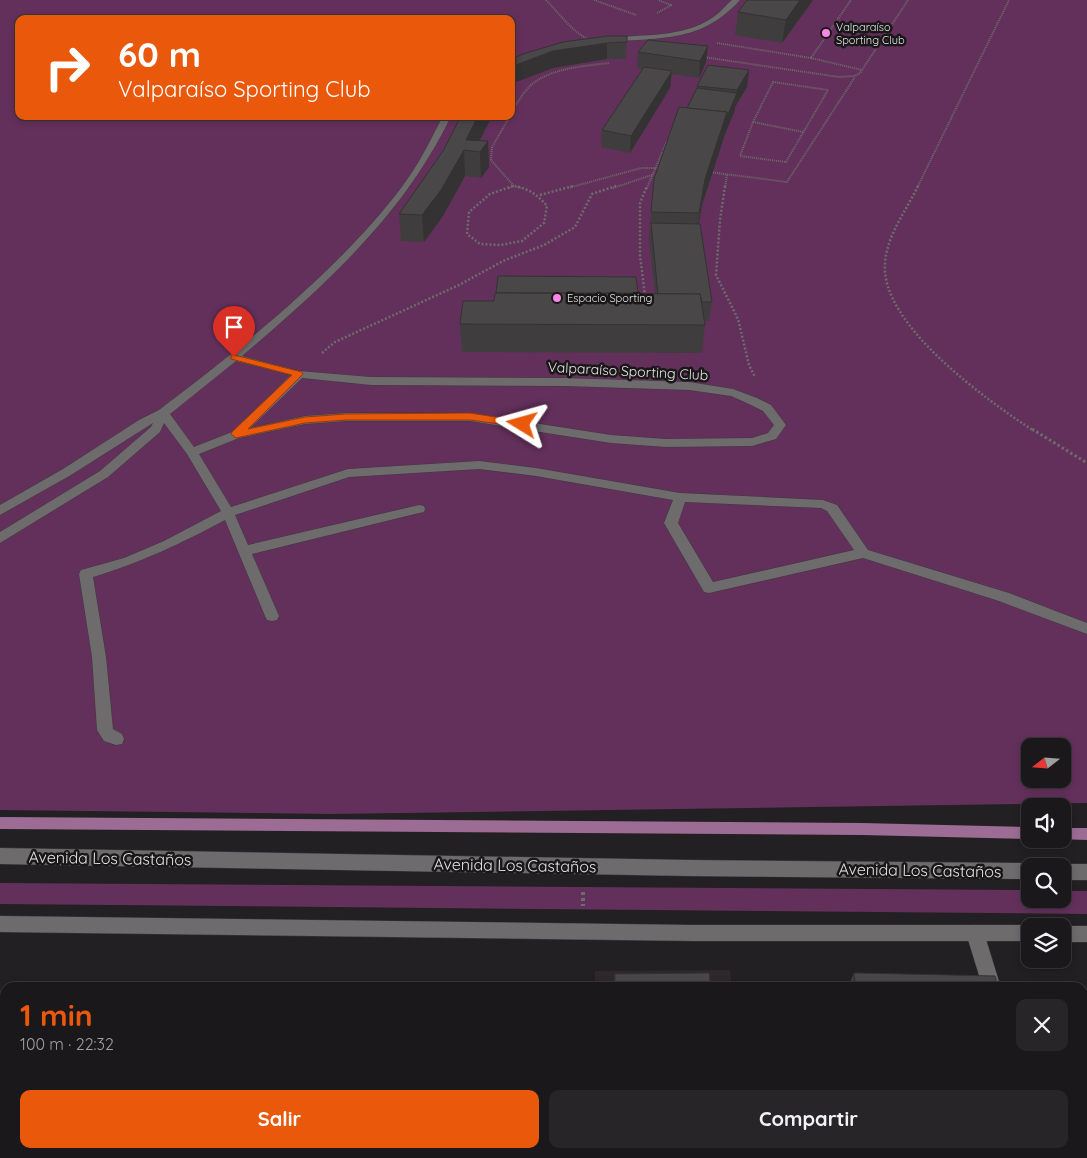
<!DOCTYPE html>
<html lang="es">
<head>
<meta charset="utf-8">
<style>
	body { margin:0; font-family:Quicksand,sans-serif; background:#272527; color:#f1f3f6; height:100vh; display:flex; flex-direction:column; font-size:19px; white-space:nowrap }
	* { box-sizing:border-box; margin:0 }
	p { font-size:16px; color:#9fa0a2 }
	.icon { flex:none; width:28px; height:28px; fill:none; stroke:currentColor; stroke-width:2; stroke-linecap:round; stroke-linejoin:round }
	.map { position:relative; flex:1; overflow:hidden }
	.side { position:absolute; left:0px; top:982px; width:1088px; height:176px; display:flex; flex-direction:column; background:#1a181a; border-radius:15px 15px 0 0; box-shadow:0 2px 8px #0003,0 0 0 1px #383739 }
	.side>* { flex:none }
	.top-card { position:absolute; left:15px; top:15px; width:500px; height:105px; border-radius:10px; box-shadow:0 2px 8px #0003,0 0 0 1px #383739; background:#ea580c; color:#fff; overflow:hidden }
	.needle { width:32px; rotate:253deg }
	.tools { position:absolute; left:1021px; top:738px; display:grid; gap:10px }
	.tools a { display:grid; place-items:center; width:50px; height:50px; border-radius:10px; background:#1a181a; box-shadow:0 2px 8px #0003,0 0 0 1px #383739; font-size:25px }
	.pin { position:absolute; display:grid; place-items:center; width:42px; height:42px; color:#fff; margin:-51px -21px; border-radius:50% 50% 50% 0; rotate:-45deg; box-shadow:0 0 5px #0007 }
	.pin .icon { rotate:45deg }
	.me { position:absolute; width:55px; margin:-28px; rotate:278deg; stroke-linejoin:round; filter:drop-shadow(0 0 4px #0008) }
	.turn { display:flex; align-items:center; gap:18px; height:105px; padding:0 20px; font-size:22px }
	.turn .icon { width:65px; height:65px; stroke-width:2.5 }
	.turn b { display:block; font-size:35px; line-height:42px }
	.round { display:grid; place-items:center; flex:none; width:52px; height:52px; border-radius:10px; background:#272527 }
	.summary { display:flex; align-items:center; justify-content:space-between; height:85px; padding:0 20px }
	h1 { font-size:30px; font-weight:700; line-height:38px; color:#ea580c }
	.cta { display:flex; gap:10px; margin-top:auto; padding:10px 20px }
	.cta a { flex:1; height:58px; border-radius:10px; background:#ea580c; color:#fff; font-size:20px; font-weight:700; line-height:58px; text-align:center }
	.cta a+a { background:#272527; color:#f1f3f6 }
	.map>svg:first-child { display:block }
	.built { fill:#2e282d }
	.green { fill:#63305b; fill-rule:evenodd }
	.lines { fill:none; stroke-linecap:round; stroke-linejoin:round }
	.stream { fill:#9d6c95; fill-rule:evenodd }
	.service-casing { stroke:#3c3a3b; stroke-width:1 }
	.secondary-casing { stroke:#3c3a3b; stroke-width:1 }
	.path-far3 { stroke:#6d6b6c; stroke-width:2; stroke-dasharray:1 1; stroke-linecap:butt }
	.path-far2 { stroke:#6d6b6c; stroke-width:2.5; stroke-dasharray:2 2; stroke-linecap:butt }
	.path-far1 { stroke:#6d6b6c; stroke-width:3; stroke-dasharray:2.5 2.5; stroke-linecap:butt }
	.path { stroke:#6d6b6c; stroke-width:4; stroke-dasharray:3 3; stroke-linecap:butt }
	.service { fill:#6d6b6c; fill-rule:evenodd }
	.secondary { fill:#6d6b6c; fill-rule:evenodd }
	.wall { fill:#403d3f }
	.shaded-wall { fill:#343233 }
	.building { fill:#4a4749; stroke:#343233 }
	.route { fill:#ea580c; stroke:#983908 }
	.poi-dot { fill:#fa87e7; stroke:#191718; stroke-width:2 }
	.labels { text-anchor:middle; stroke-width:5; stroke-linejoin:round; paint-order:stroke }
	.far-poi-label { font-size:11px; fill:#e4e2e3; stroke:#191718; text-anchor:start }
	.street-label { font-size:14px; fill:#e4e2e3; stroke:#191718 }
	.near-street-label { font-size:16px; fill:#e4e2e3; stroke:#191718 }
</style>
</head>
<body>
<div class="map">
<svg width="1087" height="1158" viewBox="0 0 1087 1158">
	<rect width="100%" height="100%" fill="#222022"/>
	<!-- built -->
	<g class="built">
		<polygon points="730,970 732,987 595,987 595,971"/>
		<rect x="596" y="1154" width="154" height="4"/>
	</g>
	<!-- green -->
	<g class="green">
		<path d="M 0,0 L 1087,0 L 1087,803 L 330,814 L 0,810 ZM 19,19 L 511,19 L 511,116 L 19,116 ZM 1030,746 L 1062,746 L 1062,779 L 1030,779 Z"/>
		<polygon points="0,883 1030,890 1030,899 1062,899 1063,891 1087,891 1087,914 0,904"/>
	</g>
	<g class="lines">
		<!-- stream -->
		<g class="stream">
			<polygon points="0,817 862,823 1030,827 1031,839 862,835 0,829"/>
			<polygon points="1062,828 1087,828 1087,840 1058,839 1062,839"/>
		</g>
		<!-- service casing -->
		<g class="service-casing">
			<g id="service">
				<path d="M 732,0 L 740,0 C 701,43 662,37 609,42 L 605,40 L 609,38 C 643,34 682,38 712,18 C 719,14 725,6 732,0 Z"/>
				<path d="M 443,116 L 451,116 C 404,215 324,286 242,356 L 299,371 L 371,377 L 565,378 L 689,382 L 733,389 L 757,398 L 771,405 L 786,425 L 776,439 L 752,446 L 666,447 L 611,443 L 470,421 L 346,421 L 305,424 L 239,438 L 199,454 L 231,507 L 348,469 L 479,461 L 536,468 L 680,493 L 823,500 L 837,505 L 868,550 L 1009,593 L 1087,623 L 1087,634 L 999,601 L 863,558 L 709,593 L 704,592 L 664,523 L 673,500 L 536,476 L 479,469 L 349,477 L 235,515 L 248,545 L 419,505 L 424,506 L 425,509 L 424,512 L 419,513 L 252,554 L 279,616 L 277,620 L 272,621 L 267,620 L 265,616 L 225,520 C 180,544 142,562 93,577 L 106,657 L 113,729 L 122,734 L 124,739 L 122,744 L 116,745 L 104,741 L 97,730 L 92,657 L 79,574 L 81,570 L 124,558 L 164,541 L 221,511 L 187,454 L 164,423 L 160,432 L 108,477 L 0,543 L 0,532 L 100,471 L 151,427 L 153,423 L 71,475 L 0,515 L 0,505 L 63,469 L 139,420 L 159,410 C 241,348 338,271 401,188 C 418,166 430,141 443,116 ZM 236,361 L 291,375 L 232,432 L 194,447 L 170,414 ZM 302,378 L 371,385 L 565,386 L 689,390 L 731,396 L 749,404 L 763,411 L 774,425 L 768,433 L 752,438 L 666,439 L 611,435 L 470,413 L 346,413 L 305,416 L 250,428 ZM 685,502 L 821,508 L 827,511 L 854,550 L 713,582 L 678,523 Z"/>
				<polygon points="975,925 981,927 984,933 1001,988 983,988 966,933 969,927"/>
				<polygon points="5,1102 5,1136 0,1138 0,1104"/>
				<polygon points="1034,1154 1054,1154 1056,1158 1035,1158"/>
			</g>
		</g>
		<!-- secondary casing -->
		<g class="secondary-casing">
			<g id="secondary">
				<polygon points="0,848 689,860 1030,863 1036,866 1030,866 1030,879 689,876 0,864"/>
				<polygon points="1062,864 1087,864 1087,880 1062,880 1062,866 1057,866"/>
				<polygon points="0,916 693,925 1030,925 1034,926 1030,926 1030,941 693,941 0,932"/>
				<polygon points="1060,926 1087,926 1087,942 1062,942 1062,926"/>
			</g>
		</g>
		<!-- path-far3 -->
		<g class="path-far3">
			<path d="M 546,0 C 560,14 571,31 588,39"/>
			<polyline points="594,0 636,15"/>
			<polyline points="657,13 671,5 658,0"/>
			<polyline points="717,43 811,58 851,0"/>
			<polyline points="703,57 839,77 855,76 860,73 908,0"/>
			<polyline points="811,58 862,70"/>
			<polygon points="773,82 828,90 786,162 740,156 753,122"/>
			<path d="M 511,113 C 517,103 523,93 531,85 C 551,68 584,66 609,63"/>
			<polyline points="510,116 492,147 491,160 514,186"/>
			<polyline points="753,122 803,132"/>
			<polyline points="709,172 787,182 855,77"/>
			<polyline points="509,188 514,186 521,188"/>
			<polyline points="568,188 641,168 660,168"/>
			<polyline points="613,188 652,175"/>
			<polyline points="647,188 667,141"/>
			<polyline points="725,188 727,174"/>
			<polyline points="917,188 1009,0"/>
		</g>
		<!-- path-far2 -->
		<g class="path-far2">
			<path d="M 513,186 L 490,194 L 469,212 L 467,234 L 480,244 L 500,245 L 522,241 L 544,223 L 547,206 C 538,195 529,189 515,186"/>
			<polyline points="725,186 720,220 716,275 738,319 749,365 755,377"/>
			<path d="M 918,186 C 906,211 887,235 885,263 C 880,325 988,401 1034,431"/>
			<polyline points="540,195 573,186"/>
			<polyline points="645,296 640,255 640,203 647,186"/>
			<polyline points="322,353 335,342 459,285 503,261 544,245 575,227 592,194 616,186"/>
		</g>
		<!-- path-far1 -->
		<polyline class="path-far1" points="1032,429 1087,463"/>
		<!-- path -->
		<polyline class="path" points="583,892 583,906"/>
		<!-- service -->
		<use href="#service" class="service"/>
		<!-- secondary -->
		<use href="#secondary" class="secondary"/>
	</g>
	<!-- wall -->
	<g class="wall">
		<polygon points="747,0 813,0 782,43 735,35 738,12"/>
		<polygon points="627,36 626,59 607,59 553,68 516,82 516,57"/>
		<polygon points="648,40 706,62 699,78 671,74 670,88 630,153 601,147 602,130 643,69 637,68 638,52"/>
		<polygon points="749,70 747,87 735,107 735,110 725,134 702,205 699,224 712,302 709,321 705,321 705,325 702,353 462,352 460,324 494,301 638,293 655,294 649,238 654,179 697,86"/>
		<polygon points="492,116 480,141 488,141 489,167 481,178 465,176 443,216 424,242 401,241 399,214 443,151"/>
		<polygon points="854,973 998,988 847,988"/>
		<polygon points="615,974 711,988 613,988"/>
		<polygon points="655,1154 730,1154 731,1158 655,1158"/>
		<polygon points="848,1154 1042,1154 1044,1158 849,1158"/>
	</g>
	<!-- shaded-wall -->
	<g class="shaded-wall">
		<polygon points="800,0 813,0 782,43 786,20"/>
		<polygon points="607,43 607,59 553,68 516,82 511,87 511,62 516,57"/>
		<polygon points="708,46 706,62 699,78 700,61"/>
		<polygon points="749,70 747,87 735,107 735,110 725,134 702,205 696,240 705,179 727,112 737,93 737,90"/>
		<polygon points="672,71 670,88 630,153 631,136"/>
		<polygon points="478,116 492,116 474,151 466,140"/>
		<polygon points="488,141 489,167 481,178 480,152"/>
		<polygon points="464,150 465,176 443,216 424,242 422,215"/>
		<polygon points="0,1040 2,1042 0,1049"/>
	</g>
	<!-- building -->
	<g class="building">
		<polygon points="747,0 800,0 786,20 738,12"/>
		<polygon points="607,36 627,36 627,42 607,43 553,51 516,65 516,57 526,53 563,42"/>
		<polygon points="648,40 708,46 700,61 638,52"/>
		<polygon points="511,56 516,57 511,62"/>
		<polygon points="708,65 749,70 737,90 697,86"/>
		<polygon points="644,67 672,71 631,136 602,130"/>
		<polygon points="697,88 737,93 727,117 727,112 687,108"/>
		<polygon points="679,107 727,112 705,179 699,213 651,212 654,179"/>
		<polygon points="461,116 478,116 466,140 488,141 480,152 464,150 441,190 422,215 399,214 443,151"/>
		<polygon points="651,223 700,224 712,302 702,302 700,294 658,294"/>
		<polygon points="498,276 636,277 638,293 496,293"/>
		<polygon points="495,293 700,294 705,325 460,324 463,301 494,301"/>
		<polygon points="709,973 711,988 615,988 615,974"/>
		<polygon points="854,973 995,976 998,988 856,988"/>
		<polygon points="661,1154 730,1154 731,1158 661,1158"/>
		<polygon points="886,1154 1042,1154 1044,1158 886,1158"/>
	</g>
	<!-- route -->
	<polygon class="route" points="231,355 234,355 302,372 303,374 248,429 305,417 346,414 470,413 522,421 527,424 522,427 470,420 346,420 305,423 236,438 231,434 232,432 292,375 231,359"/>
	<!-- markers -->
	<g class="poi-dot">
		<circle cx="826" cy="33" r="5"/>
		<circle cx="557" cy="298" r="5"/>
	</g>
	<g class="labels">
		<!-- far-poi labels -->
		<g class="far-poi-label">
			<text x="836" y="31">Valparaíso<tspan x="836" dy="13">Sporting Club</tspan></text>
			<text x="567" y="302">Espacio Sporting</text>
		</g>
		<!-- street labels -->
		<g class="street-label">
			<text transform="translate(628 371) rotate(3)" y="5">Valparaíso Sporting Club</text>
		</g>
		<!-- near-street labels -->
		<g class="near-street-label">
			<text transform="translate(110 858) rotate(1)" y="6">Avenida Los Castaños</text>
			<text transform="translate(515 865) rotate(1)" y="6">Avenida Los Castaños</text>
			<text transform="translate(920 870) rotate(1)" y="6">Avenida Los Castaños</text>
		</g>
	</g>
</svg>
<div class="tools">
<a><svg class="needle" viewBox="-14 -14 28 28"><path d="M0-13l5 13h-10z" fill="#e53935"/><path d="M0 13l5-13h-10z" fill="#9fa0a2"/></svg></a>
<a><svg class="icon" aria-label="sound" viewBox="0 0 24 24"><path d="M4 9h4l5-4v14l-5-4H4zM17 9q2 3 0 6"/></svg></a>
<a><svg class="icon" aria-label="search" viewBox="0 0 24 24"><circle cx="10" cy="10" r="6"/><path d="M15 15l6 6"/></svg></a>
<a><svg class="icon" aria-label="layers" viewBox="0 0 24 24"><path d="M12 4l9 5-9 5-9-5zM3 14l9 5 9-5"/></svg></a>
</div>
<div class="pin" style="left:234px;top:357px;background:#d93025"><svg class="icon" aria-label="arrive" viewBox="0 0 24 24"><path d="M6 21V4h12l-3 4 3 4H6"/></svg></div>
<svg class="me" style="left:522px;top:424px" viewBox="-20 -20 40 40"><path d="M0-17L14 15 0 8-14 15z" fill="#ea580c" stroke="#fff" stroke-width="4"/></svg>
<div class="top-card">
<div class="turn"><svg class="icon" aria-label="right" viewBox="0 0 24 24"><path d="M7 20v-9h11M14 6l5 5-5 5"/></svg><div><b>60 m</b>Valparaíso Sporting Club</div></div>
</div>
<section class="side">
<div class="summary"><div><h1>1 min</h1><p>100 m · 22:32</p></div><a class="round"><svg class="icon" aria-label="close" viewBox="0 0 24 24"><path d="M6 6l12 12M18 6L6 18"/></svg></a></div>
<div class="cta"><a>Salir</a><a>Compartir</a></div>
</section>
</div>
</body>
</html>
